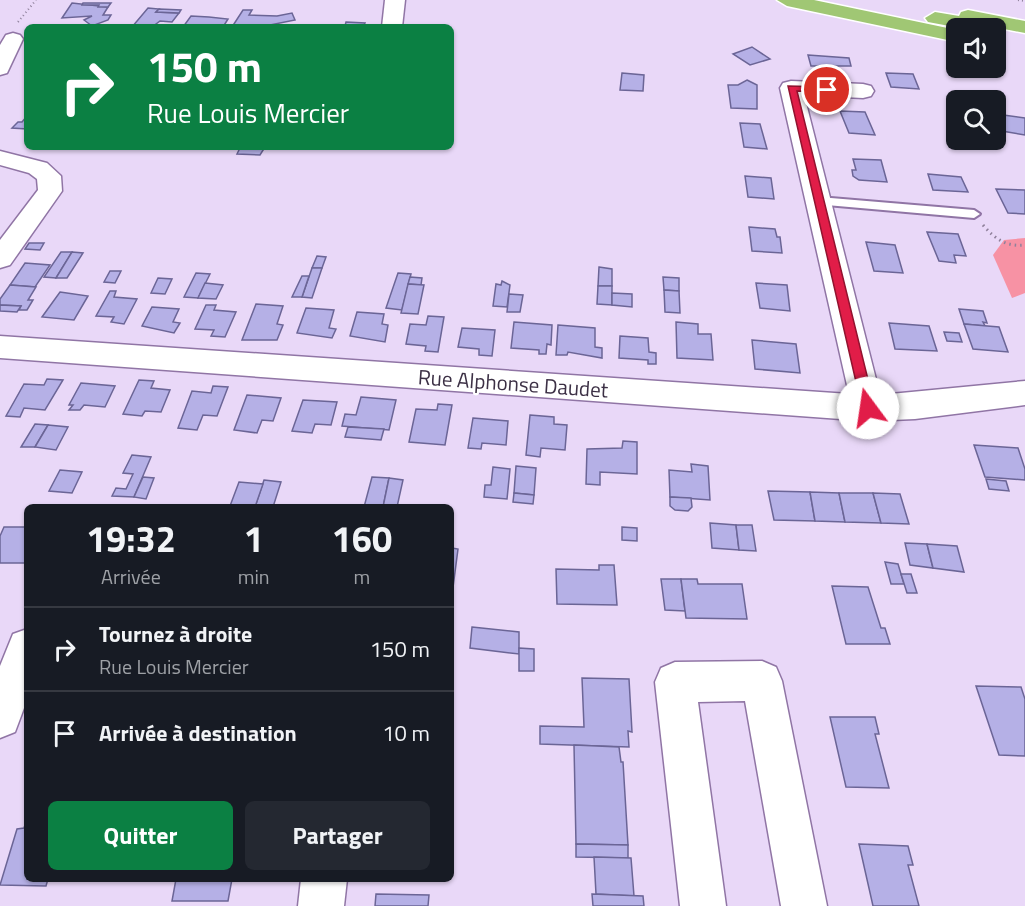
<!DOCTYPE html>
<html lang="fr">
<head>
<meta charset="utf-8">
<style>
	body { margin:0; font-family:"Titillium Web",sans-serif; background:#242831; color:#f1f3f6; height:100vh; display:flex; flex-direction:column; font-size:22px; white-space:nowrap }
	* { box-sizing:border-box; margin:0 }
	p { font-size:20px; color:#9ea1a6 }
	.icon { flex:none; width:33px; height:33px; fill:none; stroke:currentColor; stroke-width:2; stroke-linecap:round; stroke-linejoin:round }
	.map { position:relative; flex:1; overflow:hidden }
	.drawer { position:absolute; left:24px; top:504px; width:430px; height:378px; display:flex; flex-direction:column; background:#171b24; border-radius:9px; box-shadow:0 2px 4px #0004 }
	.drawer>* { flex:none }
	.banner { position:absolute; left:24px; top:24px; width:430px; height:126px; border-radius:9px; box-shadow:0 2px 4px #0004; background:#0b8043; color:#fff; overflow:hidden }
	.tools { position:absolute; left:946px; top:18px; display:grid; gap:12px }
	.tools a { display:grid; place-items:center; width:60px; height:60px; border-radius:9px; background:#171b24; box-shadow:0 2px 4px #0004; font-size:30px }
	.pin { position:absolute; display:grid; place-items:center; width:51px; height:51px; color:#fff; margin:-26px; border:3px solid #fff; border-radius:50%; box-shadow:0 2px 6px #0007 }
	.me { position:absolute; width:66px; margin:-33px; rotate:346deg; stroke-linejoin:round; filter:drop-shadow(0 0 4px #0008) }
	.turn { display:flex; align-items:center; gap:21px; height:126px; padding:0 24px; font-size:27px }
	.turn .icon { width:78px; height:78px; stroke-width:2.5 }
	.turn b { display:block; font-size:42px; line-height:51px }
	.eta { display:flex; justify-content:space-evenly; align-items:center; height:102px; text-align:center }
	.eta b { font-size:36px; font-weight:700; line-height:42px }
	.cta { display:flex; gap:12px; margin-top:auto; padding:12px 24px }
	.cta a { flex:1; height:69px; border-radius:9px; background:#0b8043; color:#fff; font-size:24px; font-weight:700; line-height:69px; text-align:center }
	.cta a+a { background:#242831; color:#f1f3f6 }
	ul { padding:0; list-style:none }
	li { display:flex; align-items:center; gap:18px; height:84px; padding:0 24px; border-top:2px solid #363941 }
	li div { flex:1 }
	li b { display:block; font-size:22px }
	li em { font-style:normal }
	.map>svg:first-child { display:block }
	.green { fill:#f792a4 }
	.building { fill:#b5b0e6; stroke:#6b6596; stroke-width:1.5 }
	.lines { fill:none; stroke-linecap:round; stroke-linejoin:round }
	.lane-casing { stroke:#9075a5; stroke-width:4 }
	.street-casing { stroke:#9075a5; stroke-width:3 }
	.highway-casing { stroke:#fff; stroke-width:3 }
	.path-far1 { stroke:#8f819b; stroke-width:2; stroke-dasharray:1 3; stroke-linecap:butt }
	.path { stroke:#8f819b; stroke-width:3; stroke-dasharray:1.5 4; stroke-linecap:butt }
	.lane { fill:#fff; fill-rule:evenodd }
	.street { fill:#fff; fill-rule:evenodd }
	.highway { fill:#a0c774; fill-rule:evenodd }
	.route { fill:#e11d48; stroke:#92132f; stroke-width:1.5 }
	.labels { text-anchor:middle; stroke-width:4.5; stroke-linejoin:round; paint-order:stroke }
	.street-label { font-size:21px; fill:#3c3045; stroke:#fff }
</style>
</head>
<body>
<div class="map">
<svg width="1025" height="906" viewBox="0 0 1025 906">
	<rect width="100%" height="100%" fill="#e9d8f8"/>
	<!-- green -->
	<polygon class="green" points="1025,238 1025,293 1012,298 993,255 1004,240"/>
	<!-- building -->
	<g class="building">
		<polygon points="72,3 108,7 103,15 111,15 108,20 92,26 84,20 92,16 62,18"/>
		<polygon points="83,3 111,3 108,7 98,7 99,5 82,5"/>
		<polygon points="148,8 159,9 156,12 179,13 172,22 160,21 152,27 132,27"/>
		<polygon points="159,9 181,10 179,13 156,12"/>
		<polygon points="243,10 252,10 249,15 277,16 292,13 295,20 270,25 232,27"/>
		<polygon points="191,16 209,17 228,19 223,27 183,27"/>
		<polygon points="346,22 365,23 363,27 311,27 312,25 345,26"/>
		<polygon points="752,47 770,59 750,65 733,54"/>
		<polygon points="808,55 849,58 851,66 811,66"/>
		<polygon points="622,73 644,75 643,91 620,90"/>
		<polygon points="886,73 913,74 919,89 891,87"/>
		<polygon points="747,80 757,85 757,109 731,108 728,85 738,85"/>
		<polygon points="840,111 865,112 875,135 849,133"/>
		<polygon points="996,114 1025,118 1025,135 996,130"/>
		<polygon points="27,116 27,129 12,128 18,122 22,122"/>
		<polygon points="740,123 760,124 767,149 744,147"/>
		<polygon points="248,147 265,147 260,155 237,154 240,148"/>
		<polygon points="853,159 881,160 887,182 859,180 853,176 852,170 856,170"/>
		<polygon points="928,174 961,177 968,192 933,190"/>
		<polygon points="745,176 771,178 774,199 748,197"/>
		<polygon points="996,189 1025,190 1025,214 1008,213"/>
		<polygon points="749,227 775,229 777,237 780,237 782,253 752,251"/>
		<polygon points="927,232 958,234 966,256 954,255 956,263 939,261"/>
		<polygon points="866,242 895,245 903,273 874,271"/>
		<polygon points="29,243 44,243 40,250 25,249"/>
		<polygon points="61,252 72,252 56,278 44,277"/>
		<polygon points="72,252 83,253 67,278 56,278"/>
		<polygon points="317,256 326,257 322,268 312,268"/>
		<polygon points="25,263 50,265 35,287 10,285"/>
		<polygon points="599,267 612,269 612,286 598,286"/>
		<polygon points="312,268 322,268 312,298 302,297"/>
		<polygon points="110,271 121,271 115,283 104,282"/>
		<polygon points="196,273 210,274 198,298 184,297"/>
		<polygon points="398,273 411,274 402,310 386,308"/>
		<polygon points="302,276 309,276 302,297 292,297"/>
		<polygon points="410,277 422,278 421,285 408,284"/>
		<polygon points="663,277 679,278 679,291 664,290"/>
		<polygon points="158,278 172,279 165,294 151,293"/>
		<polygon points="502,281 510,285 507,307 493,306 496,284 501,285"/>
		<polygon points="205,283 223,285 216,299 198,298"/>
		<polygon points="756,283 787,285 790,311 760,308"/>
		<polygon points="408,284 424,285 418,314 401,313"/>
		<polygon points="10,285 36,287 28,300 33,300 27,310 19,310 21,306 0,305 0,299"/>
		<polygon points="598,286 612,286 612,305 597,304"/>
		<polygon points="664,290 679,291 680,313 665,312"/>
		<polygon points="110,291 116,291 114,297 137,299 124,324 111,322 114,317 96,316"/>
		<polygon points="60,292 88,296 74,320 42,317"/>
		<polygon points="612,293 632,294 632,307 612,305"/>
		<polygon points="509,294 523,295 520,312 507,312"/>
		<polygon points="256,304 283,306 277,324 283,325 277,340 242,340"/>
		<polygon points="0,305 21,306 17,312 0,311"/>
		<polygon points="206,305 216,305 214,310 236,312 225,337 211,336 214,330 195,329"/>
		<polygon points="152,307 179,309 173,322 180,323 174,333 142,326"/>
		<polygon points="306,308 334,310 329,328 336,329 332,338 297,333"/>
		<polygon points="959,309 983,311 987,323 983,322 985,326 964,324"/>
		<polygon points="357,312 384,314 382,324 388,325 385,342 350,336"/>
		<polygon points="428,316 444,317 438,352 425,351 426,346 406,344 410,324 426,325"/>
		<polygon points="514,322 552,325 551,345 547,344 546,354 539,354 539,350 511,348"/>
		<polygon points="676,322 698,324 698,334 711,334 713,360 677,358"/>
		<polygon points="889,323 929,326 937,351 895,349"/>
		<polygon points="964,324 999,327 1008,352 973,349"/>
		<polygon points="558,325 595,328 595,347 602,348 602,358 568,352 567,355 556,355"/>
		<polygon points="462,328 495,330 492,356 479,355 479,349 458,347"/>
		<polygon points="944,332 959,333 962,342 947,341"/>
		<polygon points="620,336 648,338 649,352 656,353 656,364 648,364 648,360 619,358"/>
		<polygon points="752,340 796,344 800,373 755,369"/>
		<polygon points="47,379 63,380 45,410 24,408 20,417 6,416 24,384 44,385"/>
		<polygon points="139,380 154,381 151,388 170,390 161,412 145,411 142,416 123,414"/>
		<polygon points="81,383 115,386 105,407 84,405 80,410 69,410 73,405 69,405"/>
		<polygon points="213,386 228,387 217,416 203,415 197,430 178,428 192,391 211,393"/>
		<polygon points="247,395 281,398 273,421 262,420 257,433 234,430"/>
		<polygon points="361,397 396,400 389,430 342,426 345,414 356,415"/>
		<polygon points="303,400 337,402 331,425 315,424 312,433 292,431"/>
		<polygon points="438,404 452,405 445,445 409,442 416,409 437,410"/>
		<polygon points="530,415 554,417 554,424 567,425 565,450 541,448 540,457 526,455"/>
		<polygon points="473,418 508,421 506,445 482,443 481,449 468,448"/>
		<polygon points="35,424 48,425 35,447 21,447"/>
		<polygon points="48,425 68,427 56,450 35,447"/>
		<polygon points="348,427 384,429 381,440 345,437"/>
		<polygon points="623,441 637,442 637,474 600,472 600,485 586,484 587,449 622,448"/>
		<polygon points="974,445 1018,448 1025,469 1025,480 985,477"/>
		<polygon points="132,455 151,457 134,497 112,496 116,488 126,489 133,474 123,473"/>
		<polygon points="691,464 708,466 710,500 670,497 669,470 692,472"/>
		<polygon points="516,466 536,468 534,495 514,493"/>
		<polygon points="493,467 510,469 507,499 484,497 485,485 491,485"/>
		<polygon points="60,470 82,472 72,493 49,491"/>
		<polygon points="143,477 154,478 146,499 134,497"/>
		<polygon points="372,477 389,478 383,507 364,507"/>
		<polygon points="389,478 403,480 397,507 383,507"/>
		<polygon points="986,479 1006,481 1009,491 989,489"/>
		<polygon points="264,480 281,482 273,507 255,507"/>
		<polygon points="239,482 263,484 255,507 230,506"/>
		<polygon points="768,491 810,492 815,521 774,520"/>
		<polygon points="810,492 839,493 845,522 815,521"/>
		<polygon points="514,493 534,495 533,504 513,502"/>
		<polygon points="839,493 873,493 881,523 845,522"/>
		<polygon points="873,493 900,494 909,524 881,523"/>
		<polygon points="670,497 691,498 692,507 688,511 675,510 670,506"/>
		<polygon points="710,523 736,525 739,550 712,548"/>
		<polygon points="736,525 752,525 756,551 739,550"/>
		<polygon points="4,527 27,527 27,563 0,563 0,536"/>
		<polygon points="622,527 637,528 637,541 622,540"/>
		<polygon points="905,543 927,544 933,568 910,565"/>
		<polygon points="927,544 957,546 964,572 933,568"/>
		<polygon points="452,548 458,549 452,595"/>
		<polygon points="885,562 898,564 904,584 891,584"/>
		<polygon points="599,565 614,565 617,605 557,604 556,569 599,570"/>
		<polygon points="901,574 911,574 917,593 907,593"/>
		<polygon points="661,579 681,579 685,611 665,610"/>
		<polygon points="681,579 697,579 698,584 742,584 747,619 686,618"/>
		<polygon points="832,586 868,587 881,628 885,628 890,644 846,644"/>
		<polygon points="472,627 519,632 519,654 470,648"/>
		<polygon points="519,648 534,649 534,671 519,671"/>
		<polygon points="582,678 629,679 632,732 628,731 629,747 540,744 540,726 584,727"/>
		<polygon points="976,686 1021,687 1025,699 1025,756 999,755"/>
		<polygon points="830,717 875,717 879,734 875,734 889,788 846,787"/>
		<polygon points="574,745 619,747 621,762 623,762 628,845 576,844"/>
		<polygon points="27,819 27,879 48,879 46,886 0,885 17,829 24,828"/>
		<polygon points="576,844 628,845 628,858 576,857"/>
		<polygon points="859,844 908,846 913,865 908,865 919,906 873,906"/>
		<polygon points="594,857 631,858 634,896 596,894"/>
		<polygon points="176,879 232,879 228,901 172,901"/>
		<polygon points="376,894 429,895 428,906 375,906"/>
		<polygon points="592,894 643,896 644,906 593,906"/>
	</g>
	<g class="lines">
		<!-- lane casing -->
		<g class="lane-casing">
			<polygon id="lane" points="819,197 974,210 980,214 974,218 815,204 813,201"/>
		</g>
		<!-- street casing -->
		<g class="street-casing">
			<g id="street">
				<polygon points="385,0 405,0 402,27 382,27"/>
				<polygon points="13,33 20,35 23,39 7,73 0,75 0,45 6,35"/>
				<polygon points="791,81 863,84 871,86 874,91 871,96 863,98 804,95 880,395 1025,381 1025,405 915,419 868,421 0,358 0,336 849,394 780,88 783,83"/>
				<polygon points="0,151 47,163 61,176 62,191 10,265 0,268 0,240 38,190 37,179 29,173 0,165"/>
				<polygon points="27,629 27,700 15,732 0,738 0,666 13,634"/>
				<polygon points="762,661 776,667 782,681 827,906 781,906 745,701 698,702 726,906 680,906 655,682 661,668 675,662"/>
				<polygon points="301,879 347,879 344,906 298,906"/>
			</g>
		</g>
		<!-- highway casing -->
		<g class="highway-casing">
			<g id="highway">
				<polygon points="777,0 814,0 957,30 957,42 787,6"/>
				<polygon points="968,10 1025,21 1025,33 999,28 996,32 996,28 960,28 928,22 925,18 935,12 959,16 961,12"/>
			</g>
		</g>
		<!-- path-far1 -->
		<g class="path-far1">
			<polyline points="1018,0 1025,1"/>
			<polyline points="18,22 36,0"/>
		</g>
		<!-- path -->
		<path class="path" d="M 983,225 C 995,239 1006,247 1025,245"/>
		<!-- lane -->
		<use href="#lane" class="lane"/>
		<!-- street -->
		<use href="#street" class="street"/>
		<!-- highway -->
		<use href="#highway" class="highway"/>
	</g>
	<!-- route -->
	<polygon class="route" points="788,86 827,87 832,90 827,92 797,91 875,408 868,413 862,408"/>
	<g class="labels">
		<!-- street labels -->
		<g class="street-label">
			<text transform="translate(513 384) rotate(4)" y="7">Rue Alphonse Daudet</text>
		</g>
	</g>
</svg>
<div class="tools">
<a><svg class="icon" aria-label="sound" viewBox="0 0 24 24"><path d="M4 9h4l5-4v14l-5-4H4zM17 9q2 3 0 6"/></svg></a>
<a><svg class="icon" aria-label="search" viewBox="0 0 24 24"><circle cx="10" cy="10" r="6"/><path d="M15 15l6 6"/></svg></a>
</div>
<div class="pin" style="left:827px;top:90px;background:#d93025"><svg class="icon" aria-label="arrive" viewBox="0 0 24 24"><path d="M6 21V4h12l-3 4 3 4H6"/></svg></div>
<svg class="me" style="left:868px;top:408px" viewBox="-20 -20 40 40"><circle r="19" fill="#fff"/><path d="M0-13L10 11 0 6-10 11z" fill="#e11d48"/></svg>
<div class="banner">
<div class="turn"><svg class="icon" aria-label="right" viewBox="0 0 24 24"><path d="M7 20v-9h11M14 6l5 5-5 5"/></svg><div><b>150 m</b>Rue Louis Mercier</div></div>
</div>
<section class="drawer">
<div class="eta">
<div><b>19:32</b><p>Arrivée</p></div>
<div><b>1</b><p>min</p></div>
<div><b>160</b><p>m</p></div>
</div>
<ul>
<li><svg class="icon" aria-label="right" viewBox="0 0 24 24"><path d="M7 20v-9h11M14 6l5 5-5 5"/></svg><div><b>Tournez à droite</b><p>Rue Louis Mercier</p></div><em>150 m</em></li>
<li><svg class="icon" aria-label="arrive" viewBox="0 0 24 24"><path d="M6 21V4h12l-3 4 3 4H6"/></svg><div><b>Arrivée à destination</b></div><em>10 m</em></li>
</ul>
<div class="cta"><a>Quitter</a><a>Partager</a></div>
</section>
</div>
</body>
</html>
